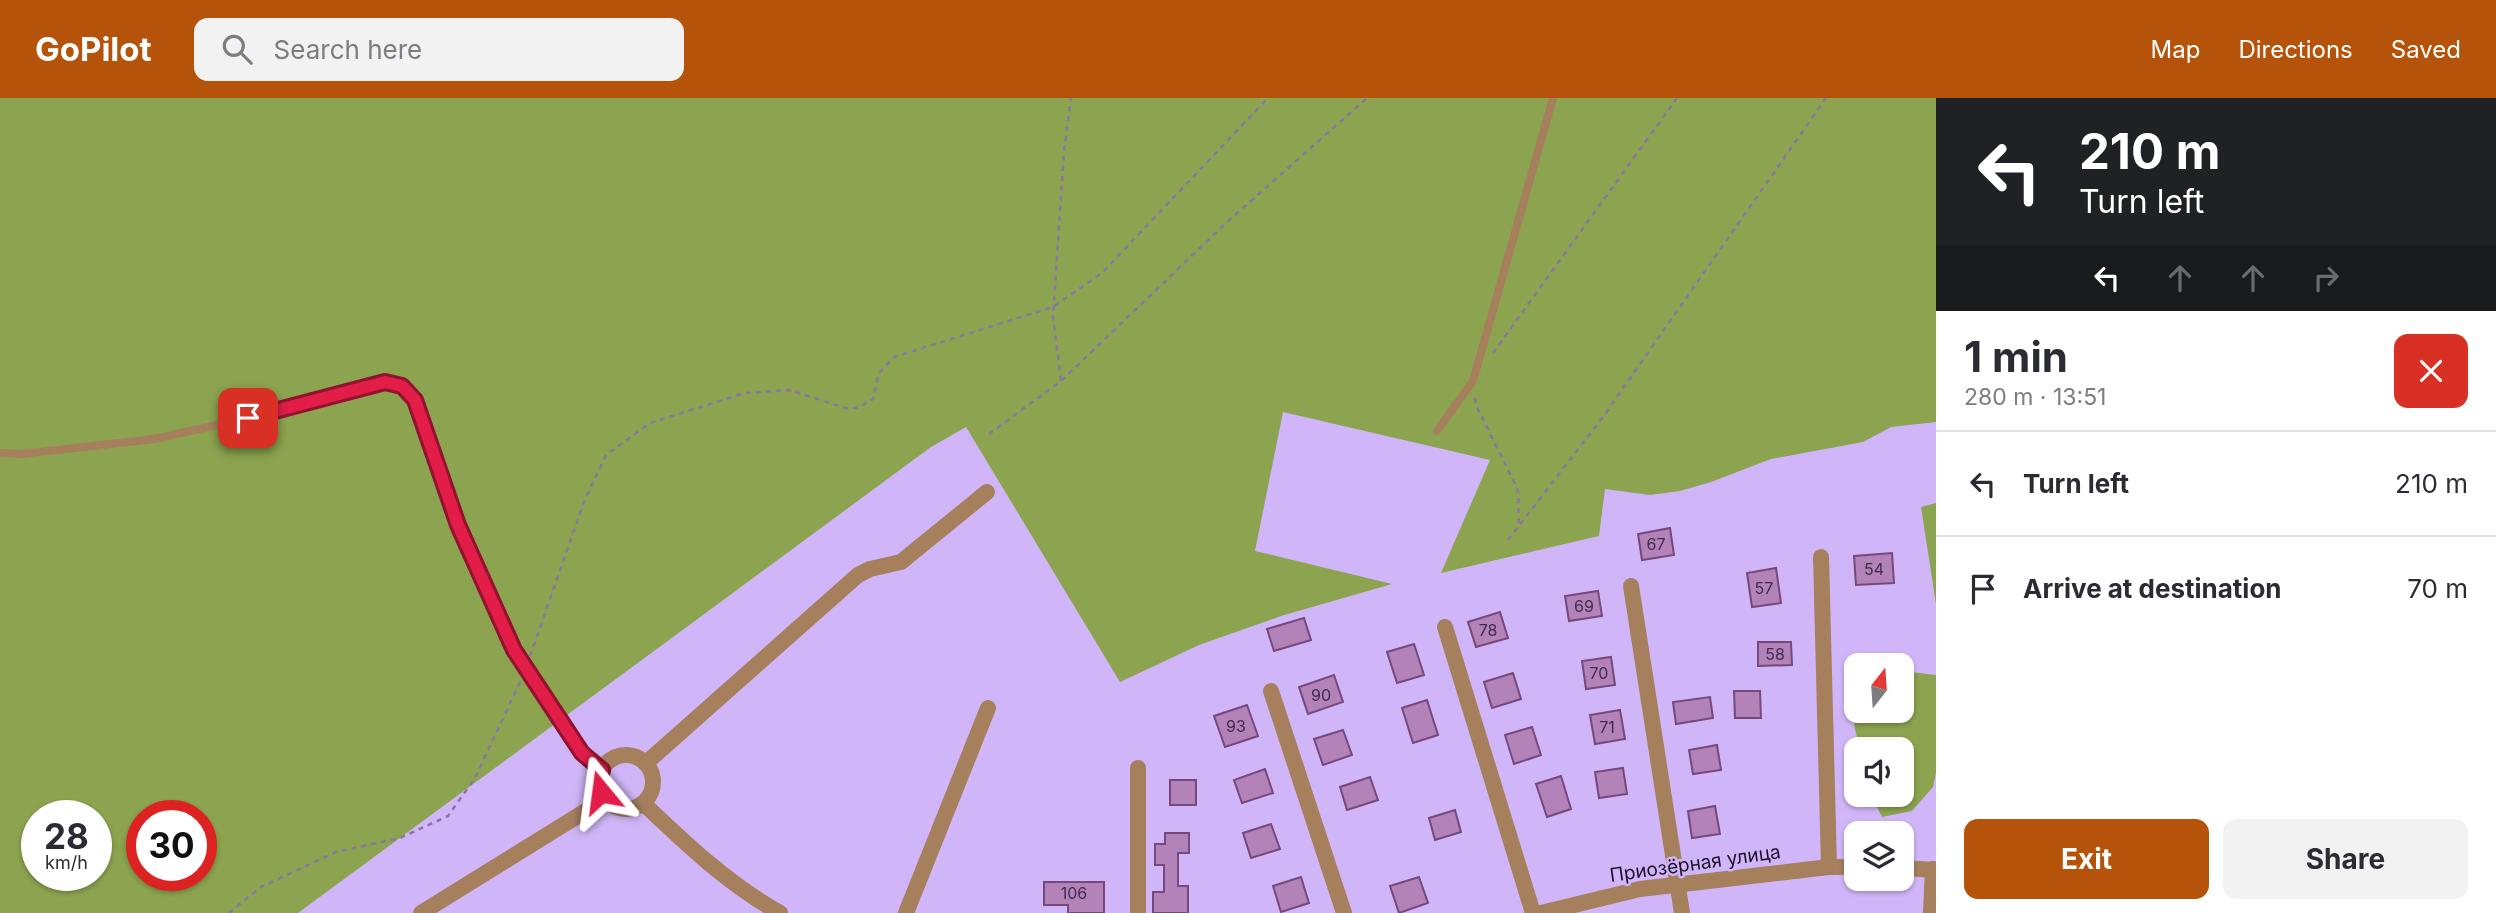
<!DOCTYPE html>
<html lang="en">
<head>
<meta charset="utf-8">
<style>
	body { margin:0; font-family:Inter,sans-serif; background:#f2f2f3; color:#2b2b33; height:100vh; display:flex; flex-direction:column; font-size:26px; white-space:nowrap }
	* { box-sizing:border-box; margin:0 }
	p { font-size:23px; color:#7c7c81 }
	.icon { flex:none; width:38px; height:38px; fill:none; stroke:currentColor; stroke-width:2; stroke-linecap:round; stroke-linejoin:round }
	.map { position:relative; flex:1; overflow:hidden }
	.panel { display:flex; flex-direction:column; background:#fff; width:560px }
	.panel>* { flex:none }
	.guide { background:#202124; color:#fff; overflow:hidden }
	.needle { width:46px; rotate:17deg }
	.buttons { position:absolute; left:1844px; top:555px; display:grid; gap:14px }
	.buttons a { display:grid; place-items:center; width:70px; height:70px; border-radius:14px; background:#fff; box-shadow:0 2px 5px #0004; font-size:35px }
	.speed { position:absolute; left:21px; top:702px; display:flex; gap:14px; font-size:35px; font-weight:700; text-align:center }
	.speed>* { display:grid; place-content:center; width:91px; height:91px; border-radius:50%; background:#fff; box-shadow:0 2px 5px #0004; line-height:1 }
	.speed small { font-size:18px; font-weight:400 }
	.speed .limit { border:10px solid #d22; background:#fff; color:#111 }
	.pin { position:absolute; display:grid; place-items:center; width:60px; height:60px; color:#fff; margin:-30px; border-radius:14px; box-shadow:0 4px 10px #0006 }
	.me { position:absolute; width:77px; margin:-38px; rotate:344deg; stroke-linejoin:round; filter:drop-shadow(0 0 5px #0008) }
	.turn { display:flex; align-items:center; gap:24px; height:147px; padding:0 28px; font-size:32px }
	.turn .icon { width:91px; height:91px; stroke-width:2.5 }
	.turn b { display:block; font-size:49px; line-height:60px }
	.lanes { display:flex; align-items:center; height:66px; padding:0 28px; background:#0003; justify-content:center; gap:35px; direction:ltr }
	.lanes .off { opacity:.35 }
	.round { display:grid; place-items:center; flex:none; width:74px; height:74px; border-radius:14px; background:#f2f2f3 }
	.headline { display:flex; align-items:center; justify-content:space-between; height:119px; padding:0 28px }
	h1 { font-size:42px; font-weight:700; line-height:52px }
	.action { display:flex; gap:14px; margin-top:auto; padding:14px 28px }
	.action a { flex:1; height:80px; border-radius:14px; background:#b45309; color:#fff; font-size:28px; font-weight:700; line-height:80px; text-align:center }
	.action a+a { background:#f2f2f3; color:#2b2b33 }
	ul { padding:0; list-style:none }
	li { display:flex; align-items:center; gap:21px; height:105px; padding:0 28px; border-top:2px solid #e1e1e2 }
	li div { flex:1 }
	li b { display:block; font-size:26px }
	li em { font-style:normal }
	header { display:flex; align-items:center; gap:42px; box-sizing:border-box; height:98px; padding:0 35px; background:#b45309; color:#fff }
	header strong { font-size:33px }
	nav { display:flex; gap:38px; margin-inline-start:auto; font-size:24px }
	.search { width:490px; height:63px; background:#f2f2f3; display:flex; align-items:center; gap:18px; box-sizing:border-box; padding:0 24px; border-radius:14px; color:#7c7c81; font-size:26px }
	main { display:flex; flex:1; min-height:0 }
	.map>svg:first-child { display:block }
	.green { fill:#8ca34f; fill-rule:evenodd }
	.building { fill:#b282b8; stroke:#75497c; stroke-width:2 }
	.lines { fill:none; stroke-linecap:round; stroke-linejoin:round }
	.path { stroke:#8a75a7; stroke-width:2.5; stroke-dasharray:5 5; stroke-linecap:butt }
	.lane { stroke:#a67f5d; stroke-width:8 }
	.street { stroke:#a67f5d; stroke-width:16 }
	.route-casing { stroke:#92132f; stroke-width:18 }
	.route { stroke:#e11d48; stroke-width:12 }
	.labels { text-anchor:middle; stroke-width:5; stroke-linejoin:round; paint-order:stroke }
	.number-label { font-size:16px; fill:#422d4d }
	.street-label { font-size:19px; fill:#1c1129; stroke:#d0b6f8 }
</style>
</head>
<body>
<header>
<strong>GoPilot</strong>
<div class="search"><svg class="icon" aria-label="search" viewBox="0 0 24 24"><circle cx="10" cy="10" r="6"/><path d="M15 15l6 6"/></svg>Search here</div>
<nav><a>Map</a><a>Directions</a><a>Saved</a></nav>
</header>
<main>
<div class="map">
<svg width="1936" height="815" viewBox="0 0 1936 815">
	<rect width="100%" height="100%" fill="#d0b6f8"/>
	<!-- green -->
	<g class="green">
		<path d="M 0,0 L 1936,0 L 1936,324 L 1891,329 L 1863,344 L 1771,361 L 1711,384 L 1680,393 L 1650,397 L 1605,391 L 1599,438 L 1441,475 L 1490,362 L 1283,314 L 1255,453 L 1392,486 L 1281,518 L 1199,547 L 1120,584 L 966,329 L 931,349 L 298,815 L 0,815 ZM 37,718 L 96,718 L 96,777 L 37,777 ZM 142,718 L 201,718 L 201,777 L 142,777 Z"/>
		<polygon points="1936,405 1936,506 1921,409"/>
		<polygon points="1902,573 1936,577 1936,675 1933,689 1912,713 1882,719 1871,697 1902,696 1902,651 1860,651 1854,627 1858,613 1902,612"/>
	</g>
	<!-- building -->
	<g class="building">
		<polygon points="1670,430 1674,457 1642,462 1638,436"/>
		<polygon points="1892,455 1894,485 1856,487 1854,458"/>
		<polygon points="1776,470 1781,505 1752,509 1747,475"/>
		<polygon points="1598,493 1602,518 1569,523 1565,498"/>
		<polygon points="1500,514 1508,540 1476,549 1468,524"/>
		<polygon points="1304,520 1311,542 1274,553 1267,531"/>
		<polygon points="1758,544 1791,544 1792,567 1758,568"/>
		<polygon points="1414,546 1424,577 1397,585 1387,554"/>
		<polygon points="1611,559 1615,587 1586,591 1582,563"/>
		<polygon points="1513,575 1521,601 1492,610 1484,584"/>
		<polygon points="1334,577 1343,604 1308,616 1299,589"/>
		<polygon points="1734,593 1760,593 1761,620 1735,620"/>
		<polygon points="1710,599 1713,620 1676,626 1673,604"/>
		<polygon points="1427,602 1438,637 1413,645 1402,610"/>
		<polygon points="1247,607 1258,638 1225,649 1214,618"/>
		<polygon points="1620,612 1625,641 1595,646 1590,617"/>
		<polygon points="1532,629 1541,657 1514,666 1505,637"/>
		<polygon points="1343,632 1352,657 1323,667 1314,641"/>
		<polygon points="1717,647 1721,672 1693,676 1689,652"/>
		<polygon points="1623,670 1627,696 1599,700 1595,674"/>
		<polygon points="1265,671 1273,695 1242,705 1234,682"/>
		<polygon points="1561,678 1571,711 1547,719 1536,686"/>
		<polygon points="1370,679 1378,702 1347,712 1340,689"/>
		<rect x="1170" y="682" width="26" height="25"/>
		<polygon points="1715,708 1720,736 1692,740 1688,713"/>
		<polygon points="1455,712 1461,734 1435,742 1429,720"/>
		<polygon points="1271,726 1280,751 1251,760 1243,735"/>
		<polygon points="1165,735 1189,735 1189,755 1178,755 1178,788 1188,788 1188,815 1153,815 1153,794 1164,794 1164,767 1155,767 1155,746 1165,746"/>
		<polygon points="1301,779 1309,805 1281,814 1273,788"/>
		<polygon points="1419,779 1428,805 1399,815 1390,788"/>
		<polygon points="1044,784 1104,784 1104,815 1068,815 1068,807 1044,807"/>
	</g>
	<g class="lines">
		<!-- path -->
		<g class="path">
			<polyline points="1493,255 1677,0"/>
			<polyline points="1061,282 1053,219 1064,54 1071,0"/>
			<polyline points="1475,300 1476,307 1518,392 1519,427"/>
			<polyline points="989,336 1061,283 1225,126 1367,0"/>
			<polyline points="1508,442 1603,319 1826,0"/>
			<polyline points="530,558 584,404 606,357 650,325 745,295 789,292 849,311 860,309 873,301 879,275 894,259 1053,209 1102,175 1268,0"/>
			<polyline points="229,815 261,789 336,754 400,740 448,718 475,680 520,584"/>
		</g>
		<!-- lane -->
		<g class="lane">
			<polyline points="1437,333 1473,283 1553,0"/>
			<polyline points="0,355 22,356 154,341 271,315 385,284 402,288 415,302 458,427 514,552 582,655 602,672"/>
		</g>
		<!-- street -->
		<g class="street">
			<polyline points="1821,459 1829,769"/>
			<polyline points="1631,488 1682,815"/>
			<polyline points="1445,529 1533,815"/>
			<polyline points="1271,593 1344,815"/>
			<circle cx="626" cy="684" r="27"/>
			<polyline points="646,665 858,477 870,471 901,464 987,394"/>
			<polyline points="1138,670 1138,815"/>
			<path d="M 643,705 C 686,746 728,786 780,815"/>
			<polyline points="1902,770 1936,772"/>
			<polyline points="421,815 605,701"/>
			<polyline points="906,815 988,610"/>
			<polyline points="1541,815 1640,791 1829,769 1857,769"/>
			<polyline points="1931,815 1933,771"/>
		</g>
	</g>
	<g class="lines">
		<!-- route casing -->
		<g class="route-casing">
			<polyline id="route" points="248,320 385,284 402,288 415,302 458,427 514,552 582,655 602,672 599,687 601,694"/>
		</g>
		<!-- route -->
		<use href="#route" class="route"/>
	</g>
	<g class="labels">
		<!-- number labels -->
		<g class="number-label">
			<text x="1656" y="452">67</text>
			<text x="1874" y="477">54</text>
			<text x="1764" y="496">57</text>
			<text x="1584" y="514">69</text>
			<text x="1488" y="538">78</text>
			<text x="1775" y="562">58</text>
			<text x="1599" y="581">70</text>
			<text x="1321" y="603">90</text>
			<text x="1236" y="634">93</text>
			<text x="1607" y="635">71</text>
			<text x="1074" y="801">106</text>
		</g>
		<!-- street labels -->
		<g class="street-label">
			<text transform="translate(1695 765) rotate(-8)" y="7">Приозёрная улица</text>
		</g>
	</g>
</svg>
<div class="buttons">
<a><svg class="needle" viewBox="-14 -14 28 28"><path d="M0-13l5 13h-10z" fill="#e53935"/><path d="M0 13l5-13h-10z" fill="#7c7c81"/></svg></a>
<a><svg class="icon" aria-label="sound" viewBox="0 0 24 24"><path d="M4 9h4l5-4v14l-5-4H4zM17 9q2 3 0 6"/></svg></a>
<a><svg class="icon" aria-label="layers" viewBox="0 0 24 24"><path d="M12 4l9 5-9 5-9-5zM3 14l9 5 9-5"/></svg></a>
</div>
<div class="speed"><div>28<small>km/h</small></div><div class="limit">30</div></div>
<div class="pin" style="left:248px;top:320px;background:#d93025"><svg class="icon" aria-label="arrive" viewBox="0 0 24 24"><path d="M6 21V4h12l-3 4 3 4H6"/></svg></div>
<svg class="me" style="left:601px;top:694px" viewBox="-20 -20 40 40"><path d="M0-17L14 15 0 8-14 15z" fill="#e11d48" stroke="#fff" stroke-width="4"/></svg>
</div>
<section class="panel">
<div class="guide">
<div class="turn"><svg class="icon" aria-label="left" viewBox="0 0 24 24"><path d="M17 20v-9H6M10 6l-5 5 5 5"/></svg><div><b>210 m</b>Turn left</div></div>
<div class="lanes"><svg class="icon" aria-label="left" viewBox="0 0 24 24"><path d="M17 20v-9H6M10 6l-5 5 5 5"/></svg><svg class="icon off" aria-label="ahead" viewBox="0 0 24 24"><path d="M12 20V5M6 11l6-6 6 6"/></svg><svg class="icon off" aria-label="ahead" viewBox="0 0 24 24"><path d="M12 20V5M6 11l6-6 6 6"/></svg><svg class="icon off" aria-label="right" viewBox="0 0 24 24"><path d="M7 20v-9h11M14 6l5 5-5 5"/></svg></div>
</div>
<div class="headline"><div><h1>1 min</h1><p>280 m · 13:51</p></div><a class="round" style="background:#d93025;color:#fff"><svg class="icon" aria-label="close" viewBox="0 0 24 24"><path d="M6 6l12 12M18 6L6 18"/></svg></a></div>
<ul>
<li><svg class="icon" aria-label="left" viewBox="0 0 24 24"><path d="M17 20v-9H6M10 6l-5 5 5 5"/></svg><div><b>Turn left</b></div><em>210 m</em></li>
<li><svg class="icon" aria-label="arrive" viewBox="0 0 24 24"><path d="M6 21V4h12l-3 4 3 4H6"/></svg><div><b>Arrive at destination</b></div><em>70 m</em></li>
</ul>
<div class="action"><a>Exit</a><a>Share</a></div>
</section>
</main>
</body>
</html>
